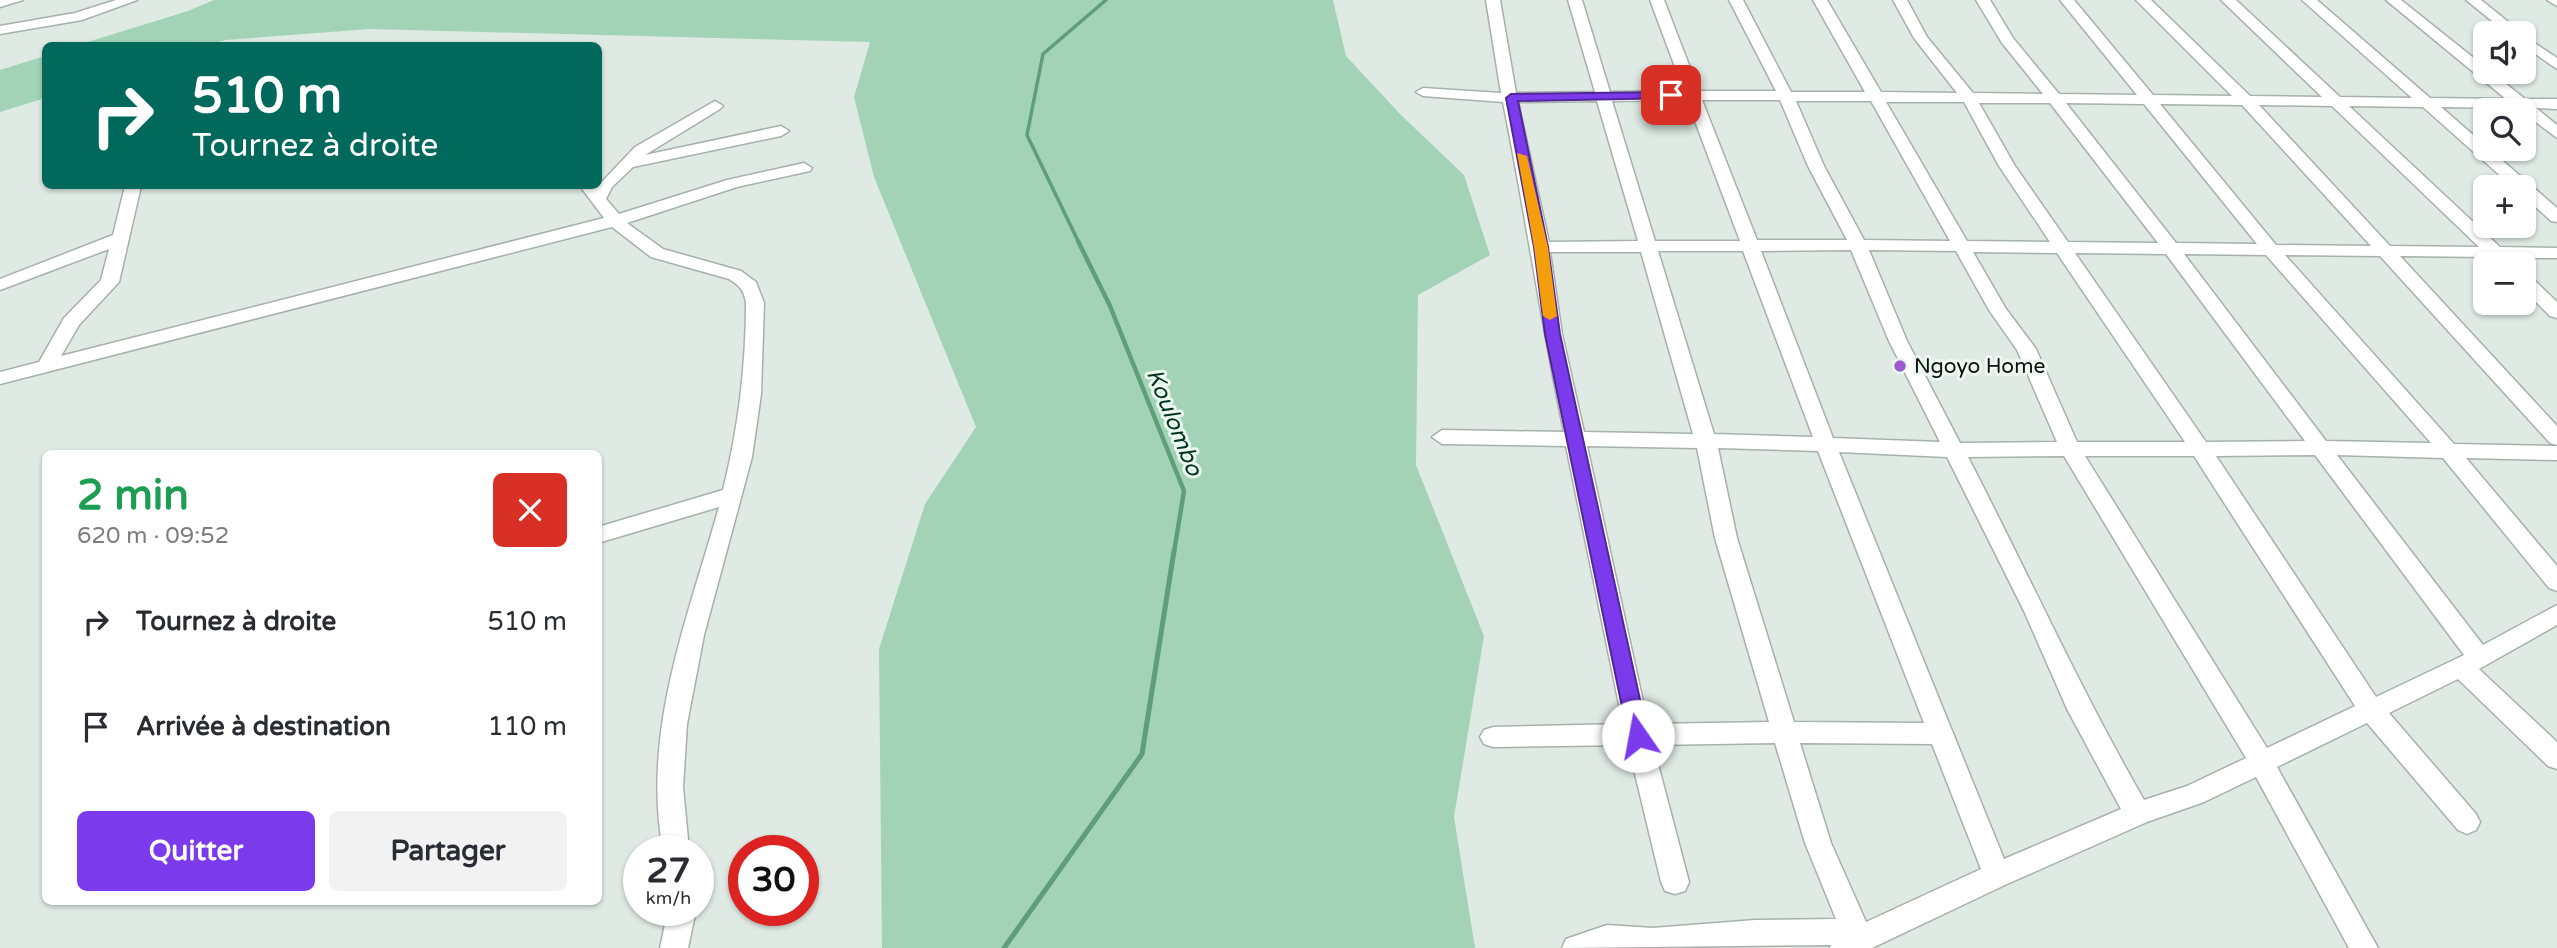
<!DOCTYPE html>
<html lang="fr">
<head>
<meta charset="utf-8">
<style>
	body { margin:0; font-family:"Varela Round",sans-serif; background:#f2f2f3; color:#2b2b33; height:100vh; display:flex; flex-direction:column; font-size:26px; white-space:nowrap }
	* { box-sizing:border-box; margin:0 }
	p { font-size:23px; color:#7c7c81 }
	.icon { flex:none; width:38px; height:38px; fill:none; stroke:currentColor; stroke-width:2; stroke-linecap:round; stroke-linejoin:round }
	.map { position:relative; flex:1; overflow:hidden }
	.panel { position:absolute; left:42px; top:450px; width:560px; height:455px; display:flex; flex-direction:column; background:#fff; border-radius:10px; box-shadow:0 2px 5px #0004 }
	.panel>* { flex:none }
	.guide { position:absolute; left:42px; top:42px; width:560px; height:147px; border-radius:10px; box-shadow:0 2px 5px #0004; background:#00695c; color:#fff; overflow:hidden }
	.fabs { position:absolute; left:2473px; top:21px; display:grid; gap:14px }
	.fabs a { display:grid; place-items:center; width:63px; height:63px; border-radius:10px; background:#fff; box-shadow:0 2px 5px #0004; font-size:35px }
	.speed { position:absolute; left:623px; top:835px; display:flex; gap:14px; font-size:35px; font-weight:700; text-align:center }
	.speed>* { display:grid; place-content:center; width:91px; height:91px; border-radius:50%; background:#fff; box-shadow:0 2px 5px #0004; line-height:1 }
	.speed small { font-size:18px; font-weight:400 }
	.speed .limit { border:10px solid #d22; background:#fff; color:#111 }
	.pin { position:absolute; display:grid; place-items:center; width:60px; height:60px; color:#fff; margin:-30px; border-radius:14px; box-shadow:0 4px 10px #0006 }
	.me { position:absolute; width:77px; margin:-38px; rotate:348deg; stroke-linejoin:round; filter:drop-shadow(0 0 5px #0008) }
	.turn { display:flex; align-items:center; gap:24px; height:147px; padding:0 35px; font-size:32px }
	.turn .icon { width:91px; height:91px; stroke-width:2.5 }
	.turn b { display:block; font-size:49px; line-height:60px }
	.round { display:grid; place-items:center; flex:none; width:74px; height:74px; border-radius:10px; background:#f2f2f3 }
	.head { display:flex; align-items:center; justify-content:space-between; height:119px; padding:0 35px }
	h1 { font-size:42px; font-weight:700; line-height:52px; color:#1e9e55 }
	.button { display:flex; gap:14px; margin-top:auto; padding:14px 35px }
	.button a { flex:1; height:80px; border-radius:10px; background:#7c3aed; color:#fff; font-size:28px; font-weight:700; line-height:80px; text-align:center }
	.button a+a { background:#f2f2f3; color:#2b2b33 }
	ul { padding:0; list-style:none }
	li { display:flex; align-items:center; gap:21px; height:105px; padding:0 35px }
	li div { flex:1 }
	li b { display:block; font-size:26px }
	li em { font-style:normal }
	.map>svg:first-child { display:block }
	.green { fill:#a3d3b6 }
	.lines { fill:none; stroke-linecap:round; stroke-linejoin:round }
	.stream-far2 { stroke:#609d7b; stroke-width:3.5 }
	.stream-far1 { stroke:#609d7b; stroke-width:4.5 }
	.stream { stroke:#609d7b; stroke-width:5 }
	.minor-casing { stroke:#a5b1a9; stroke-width:3 }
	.minor { fill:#fff; fill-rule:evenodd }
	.route { fill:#7c3aed; stroke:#51269a; stroke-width:2 }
	.slow { fill:#f59e0b }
	.poi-dot { fill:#9e5bd0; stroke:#ebf8f0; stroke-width:2.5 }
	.labels { text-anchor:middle; stroke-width:6; stroke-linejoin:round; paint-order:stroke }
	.poi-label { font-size:21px; fill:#0d110e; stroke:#ebf8f0; text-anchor:start }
	.water-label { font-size:23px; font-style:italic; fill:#00331c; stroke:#ebf8f0 }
</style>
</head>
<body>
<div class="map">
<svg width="2557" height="948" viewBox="0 0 2557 948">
	<rect width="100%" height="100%" fill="#deeae3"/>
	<!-- green -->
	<g class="green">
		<polygon points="214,0 1333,0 1346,56 1401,115 1464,175 1490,255 1418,295 1416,465 1484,636 1454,817 1475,948 882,948 879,649 925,504 976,427 874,177 854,97 870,42 370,29 225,40 209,45 78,45 188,11"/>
		<polygon points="45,56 45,98 0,112 0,70"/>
	</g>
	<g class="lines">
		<!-- stream-far2 -->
		<polyline class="stream-far2" points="1079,243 1027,135 1043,54 1106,0"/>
		<!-- stream-far1 -->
		<polyline class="stream-far1" points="1078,241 1110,306 1184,491 1174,552"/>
		<!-- stream -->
		<polyline class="stream" points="1004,948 1142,754 1174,551"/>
		<!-- minor casing -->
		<g class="minor-casing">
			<g id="minor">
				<polygon points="0,0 23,0 0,7"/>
				<polygon points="116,0 137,0 82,20 0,34 0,26 75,13"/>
				<path d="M 1486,0 L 1500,0 L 1516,93 L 1595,92 L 1568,0 L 1582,0 L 1610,92 L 1684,91 L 1650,0 L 1664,0 L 1699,91 L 1776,91 L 1729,0 L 1743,0 L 1791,92 L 1865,92 L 1813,0 L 1827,0 L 1881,92 L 1957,93 L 1914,38 L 1893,0 L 1907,0 L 1927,37 L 1973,93 L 2043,94 L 2002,43 L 1976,0 L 1990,0 L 2013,38 L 2059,94 L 2137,95 L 2060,0 L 2074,0 L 2153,95 L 2232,96 L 2136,0 L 2151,0 L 2250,96 L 2322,97 L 2221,0 L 2236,0 L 2340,97 L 2412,98 L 2302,0 L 2317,0 L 2430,98 L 2506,99 L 2386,0 L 2401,0 L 2485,67 L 2485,72 L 2491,72 L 2525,99 L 2557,99 L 2557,109 L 2536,108 L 2557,125 L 2557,138 L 2517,108 L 2441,107 L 2557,208 L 2557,222 L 2551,221 L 2524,196 L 2524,187 L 2513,187 L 2423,107 L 2349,106 L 2500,247 L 2557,248 L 2557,258 L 2510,258 L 2501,263 L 2490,257 L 2400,256 L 2557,426 L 2557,445 L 2550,443 L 2380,256 L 2285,255 L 2454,444 L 2557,446 L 2557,460 L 2466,458 L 2557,566 L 2557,591 L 2549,588 L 2443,458 L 2337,455 L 2483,645 L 2557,605 L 2557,625 L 2479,669 L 2557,742 L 2557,769 L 2548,766 L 2458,679 L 2389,713 L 2476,814 L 2480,822 L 2476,830 L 2467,834 L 2458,830 L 2367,723 L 2277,767 L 2378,948 L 2349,948 L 2256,777 L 2204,802 L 2147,822 L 2007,884 L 1872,948 L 1830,948 L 1831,945 L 1562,948 L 1566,939 L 1607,925 L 1653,928 L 1755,920 L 1836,919 L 1805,843 L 1775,743 L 1653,745 L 1689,882 L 1685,891 L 1675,894 L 1665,891 L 1661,882 L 1628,745 L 1493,747 L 1484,744 L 1480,737 L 1484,730 L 1493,727 L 1623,724 L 1566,446 L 1442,444 L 1432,437 L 1442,430 L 1564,432 C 1541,322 1525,212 1503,102 L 1423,96 L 1416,92 L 1423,88 L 1501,93 ZM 1687,100 L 1740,241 L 1655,241 L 1612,101 ZM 1702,100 L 1780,100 L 1808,166 L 1847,240 L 1757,240 ZM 1597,101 L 1638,241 L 1549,242 L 1518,102 ZM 1796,101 L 1871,101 L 1950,241 L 1864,240 L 1824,166 ZM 1886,102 L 1964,102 L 1999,166 L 2050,242 L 1967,241 ZM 1979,103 L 2050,103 L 2158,243 L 2068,242 L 2015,166 ZM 2066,103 L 2144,104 L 2257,244 L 2176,243 ZM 2160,104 L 2242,105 L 2371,246 L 2276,245 ZM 2259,105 L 2332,106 L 2479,247 L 2390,246 ZM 1851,250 L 1889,341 L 1940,442 L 1833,438 L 1761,251 ZM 1869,250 L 1956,251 L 1989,310 L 2017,350 L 2057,442 L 1960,443 L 1907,341 ZM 1658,251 L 1743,251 L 1813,437 L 1714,434 ZM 1550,252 L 1641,252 L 1693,434 L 1584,432 L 1562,334 ZM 1973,252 L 2057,253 L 2185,442 L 2077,442 L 2036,349 L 2006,309 ZM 2075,253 L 2166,254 L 2305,441 L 2206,442 ZM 2184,254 L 2266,255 L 2431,443 L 2326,441 ZM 1587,446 L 1697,448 L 1715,538 L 1769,722 L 1648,724 ZM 1718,448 L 1818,451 L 1924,723 L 1794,722 L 1737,538 ZM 1839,452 L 1947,457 L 2024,611 L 2067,709 L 2121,809 L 2004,859 ZM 2315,455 L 2464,655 L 2376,697 L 2216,456 ZM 2064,456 L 2246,758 L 2187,786 L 2144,800 C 2080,689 2027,571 1968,457 ZM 2085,456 L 2194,456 L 2355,706 L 2267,748 ZM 1800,743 L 1932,744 L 1981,869 L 1866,922 L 1831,843 Z"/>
				<polygon points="2466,0 2481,0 2522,33 2507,33"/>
				<polygon points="2547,0 2557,0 2557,6"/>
				<polygon points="2524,36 2557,58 2557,69 2524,46"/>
				<path d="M 715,101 L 723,106 L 720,109 L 645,155 L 781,126 L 789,131 L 781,136 L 633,167 L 612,187 L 606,199 L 619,214 L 727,180 L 804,163 L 812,168 L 810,171 L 737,187 L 627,223 L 663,249 L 741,271 L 756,282 L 764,303 L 761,394 L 752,457 L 704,635 L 687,724 L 683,787 L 689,850 L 663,850 C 641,732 688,618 719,507 L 598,543 L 598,527 L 723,490 C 738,430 746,366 746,303 C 744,290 740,286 729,279 L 651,257 L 612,227 L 0,384 L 0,372 L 39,362 L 64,318 L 101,280 L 109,249 L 0,290 L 0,279 L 113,235 L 125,186 L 141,186 L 119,282 L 79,325 L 61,356 L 604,218 L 580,186 L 598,186 L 635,147 Z"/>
				<polygon points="2524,275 2530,276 2557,302 2557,318 2550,316 2524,290"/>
				<polygon points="668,910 696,910 688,948 660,948"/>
			</g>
		</g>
		<!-- minor -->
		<use href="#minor" class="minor"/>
	</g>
	<!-- route -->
	<polygon class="route" points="1671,92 1675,93 1675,98 1518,101 1548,247 1560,334 1648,736 1645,742 1631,742 1628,736 1545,334 1534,247 1506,98 1511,94"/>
	<!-- slow -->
	<polygon class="slow" points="1517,153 1527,156 1548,247 1557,316 1550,320 1543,316 1534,247"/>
	<!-- markers -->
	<circle class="poi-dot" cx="1900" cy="366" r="7"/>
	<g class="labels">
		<!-- poi labels -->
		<g class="poi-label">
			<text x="1914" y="373">Ngoyo Home</text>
		</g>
		<!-- water labels -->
		<g class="water-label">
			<text transform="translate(1175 422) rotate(68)" y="8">Koulombo</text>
		</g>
	</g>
</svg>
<div class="fabs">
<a><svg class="icon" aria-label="sound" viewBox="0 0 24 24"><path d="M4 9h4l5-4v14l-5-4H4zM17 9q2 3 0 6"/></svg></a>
<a><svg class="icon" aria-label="search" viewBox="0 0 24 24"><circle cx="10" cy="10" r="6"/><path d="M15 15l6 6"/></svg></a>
<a>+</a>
<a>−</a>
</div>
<div class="speed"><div>27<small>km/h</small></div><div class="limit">30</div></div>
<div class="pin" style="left:1671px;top:95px;background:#d93025"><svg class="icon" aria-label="arrive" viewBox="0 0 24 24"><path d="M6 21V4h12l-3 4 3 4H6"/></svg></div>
<svg class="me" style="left:1638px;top:736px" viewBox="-20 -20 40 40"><circle r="19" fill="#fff"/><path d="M0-13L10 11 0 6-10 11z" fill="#7c3aed"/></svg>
<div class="guide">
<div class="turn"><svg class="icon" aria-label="right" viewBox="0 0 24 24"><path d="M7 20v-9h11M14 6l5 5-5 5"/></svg><div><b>510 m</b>Tournez à droite</div></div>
</div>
<section class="panel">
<div class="head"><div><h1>2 min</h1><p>620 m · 09:52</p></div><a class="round" style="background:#d93025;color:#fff"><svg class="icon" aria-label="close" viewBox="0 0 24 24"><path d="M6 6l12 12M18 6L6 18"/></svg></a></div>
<ul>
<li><svg class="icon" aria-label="right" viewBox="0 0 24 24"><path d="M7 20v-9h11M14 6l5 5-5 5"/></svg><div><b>Tournez à droite</b></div><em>510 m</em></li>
<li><svg class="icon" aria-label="arrive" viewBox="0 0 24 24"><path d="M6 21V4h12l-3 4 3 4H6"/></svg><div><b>Arrivée à destination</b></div><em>110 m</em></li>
</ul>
<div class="button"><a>Quitter</a><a>Partager</a></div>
</section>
</div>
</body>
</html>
